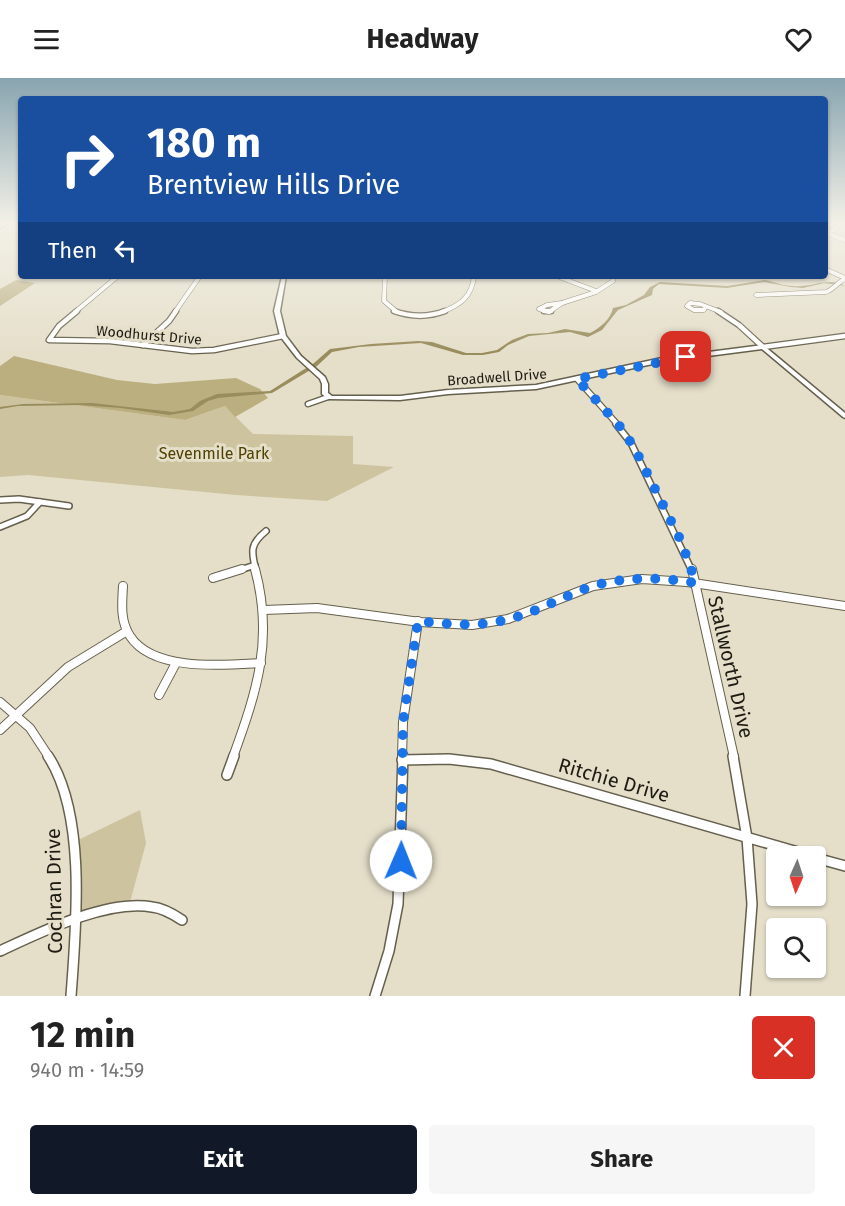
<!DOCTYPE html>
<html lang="en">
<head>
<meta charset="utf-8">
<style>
	body { margin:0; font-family:"Fira Sans",sans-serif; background:#f6f6f6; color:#222; height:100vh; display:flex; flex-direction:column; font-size:22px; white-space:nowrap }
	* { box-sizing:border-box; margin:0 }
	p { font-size:20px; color:#767676 }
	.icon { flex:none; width:33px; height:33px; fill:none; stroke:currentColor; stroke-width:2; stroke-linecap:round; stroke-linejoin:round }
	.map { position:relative; height:918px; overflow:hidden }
	.drawer { display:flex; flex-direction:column; background:#fff; flex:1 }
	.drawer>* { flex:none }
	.guide { position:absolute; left:18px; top:18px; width:810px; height:183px; border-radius:6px; box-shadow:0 2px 4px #0004; background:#1a4fa0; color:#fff; overflow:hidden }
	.needle { width:39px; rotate:183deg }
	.buttons { position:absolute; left:766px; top:768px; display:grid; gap:12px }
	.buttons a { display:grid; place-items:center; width:60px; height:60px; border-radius:6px; background:#fff; box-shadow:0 2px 4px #0004; font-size:30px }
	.pin { position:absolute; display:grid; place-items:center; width:51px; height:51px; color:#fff; margin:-26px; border-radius:12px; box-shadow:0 3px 9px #0006 }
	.me { position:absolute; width:66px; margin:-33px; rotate:1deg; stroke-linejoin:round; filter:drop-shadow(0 0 4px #0008) }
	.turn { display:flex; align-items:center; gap:21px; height:126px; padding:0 30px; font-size:27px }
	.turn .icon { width:78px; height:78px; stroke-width:2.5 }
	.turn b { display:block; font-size:42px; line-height:51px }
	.then { display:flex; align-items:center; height:57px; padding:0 30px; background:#0003; gap:12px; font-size:22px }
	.round { display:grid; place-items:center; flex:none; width:63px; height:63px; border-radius:6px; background:#f6f6f6 }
	.headline { display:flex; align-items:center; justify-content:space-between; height:102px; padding:0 30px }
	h1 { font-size:36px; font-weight:700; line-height:45px }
	.cta { display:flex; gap:12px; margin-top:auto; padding:12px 30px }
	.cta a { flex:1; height:69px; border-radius:6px; background:#111827; color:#fff; font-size:24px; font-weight:700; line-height:69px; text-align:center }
	.cta a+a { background:#f6f6f6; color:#222 }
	header { display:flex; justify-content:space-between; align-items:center; height:78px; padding:0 30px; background:#fff; font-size:27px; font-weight:700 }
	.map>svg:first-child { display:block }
	.green { fill:#cdc39e }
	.forest { fill:#bbae7f }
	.water { fill:#998c5d }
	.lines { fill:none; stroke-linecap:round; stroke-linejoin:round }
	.street-far4-casing { stroke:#65604d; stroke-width:5 }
	.street-far3-casing { stroke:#65604d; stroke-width:7 }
	.street-far2-casing { stroke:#65604d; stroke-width:8 }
	.street-far1-casing { stroke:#65604d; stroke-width:10 }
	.street-casing { stroke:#65604d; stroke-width:12 }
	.secondary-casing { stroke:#65604d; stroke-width:3 }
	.street-far4 { stroke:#fff; stroke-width:4 }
	.street-far3 { stroke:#fff; stroke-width:4.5 }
	.street-far2 { stroke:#fff; stroke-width:5 }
	.street-far1 { stroke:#fff; stroke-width:8 }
	.street { stroke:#fff; stroke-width:9 }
	.secondary { fill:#fff; fill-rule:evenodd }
	.route { stroke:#1a73e8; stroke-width:10; stroke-dasharray:0 18 }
	.labels { text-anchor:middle; stroke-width:6; stroke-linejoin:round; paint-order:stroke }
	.far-street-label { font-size:14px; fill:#1d1b13; stroke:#e5dfca }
	.park-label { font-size:16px; fill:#4f4101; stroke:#e5dfca }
	.near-street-label { font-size:20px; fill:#1d1b13; stroke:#e5dfca }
</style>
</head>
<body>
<header><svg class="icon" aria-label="menu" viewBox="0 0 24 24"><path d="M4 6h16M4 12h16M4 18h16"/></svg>Headway<svg class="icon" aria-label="heart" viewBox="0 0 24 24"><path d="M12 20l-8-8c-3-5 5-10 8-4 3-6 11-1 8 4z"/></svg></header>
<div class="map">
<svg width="845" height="918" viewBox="0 0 845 918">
	<rect width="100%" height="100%" fill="#e5dfca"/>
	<!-- green -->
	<g class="green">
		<polygon points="0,317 185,342 225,328 253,356 353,358 353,386 394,389 327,423 236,417 28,397 0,399"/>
		<polygon points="140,732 146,765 129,828 74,844 74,764"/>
	</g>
	<!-- forest -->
	<g class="forest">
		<polygon points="16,202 35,205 0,228 0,211"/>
		<polygon points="14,278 117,302 155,306 236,300 260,311 268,320 235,339 225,328 185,342 0,317 0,288"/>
	</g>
	<!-- water -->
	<path class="water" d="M 765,202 C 774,204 784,208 793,208 C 811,210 830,198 845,208 L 824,205 L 803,210 L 791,209 L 764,204 L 727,210 L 659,206 L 653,211 L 652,217 L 618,232 L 602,252 L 588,259 L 570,254 L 529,258 L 508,267 L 499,274 L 483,277 L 463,277 L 421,265 L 359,269 L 332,274 L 317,288 L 272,315 L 218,320 L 208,323 L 193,333 L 169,337 L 121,330 L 80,327 L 18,328 L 0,331 L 0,329 L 23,326 L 92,325 L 173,334 L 190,331 L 200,323 L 217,316 L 270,313 L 314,285 L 330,271 L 371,266 L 418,263 L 432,264 L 466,275 L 482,275 L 497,272 L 512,262 L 528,256 L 548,255 L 565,251 L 590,255 C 600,250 611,241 613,230 L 626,227 L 644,217 L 650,209 L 660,204 L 727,208 Z"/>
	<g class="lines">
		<!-- street-far4 casing -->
		<g class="street-far4-casing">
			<g id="street-far4">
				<polyline points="826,155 845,162"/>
				<polyline points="826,155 836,151 841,145"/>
				<polyline points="825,191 845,200"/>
				<polyline points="385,198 384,223 397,234"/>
				<polyline points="559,199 596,213"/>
				<path d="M 756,217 L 826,214 C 835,211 837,204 845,201"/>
				<polygon points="562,225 549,234 539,231 547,227"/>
				<polyline points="562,225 596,214 613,203 614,198"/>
				<polyline points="705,229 704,232 694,232 687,228 690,225 700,226 721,234"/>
				<polyline points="75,234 118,198"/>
				<polyline points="175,234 200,198"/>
				<path d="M 442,234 C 460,227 472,219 474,198"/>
			</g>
		</g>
		<!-- street-far3 casing -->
		<g class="street-far3-casing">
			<g id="street-far3">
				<polyline points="77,233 59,248 49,262 110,263 192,273 214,272 283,258"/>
				<path d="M 394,233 C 411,239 429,239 445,233"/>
				<polyline points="544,233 551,233"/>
				<polyline points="718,233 739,247 763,269 845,258"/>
				<polyline points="143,267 169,243 176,233"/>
				<polyline points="577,301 618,347"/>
				<polyline points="308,326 328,319"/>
			</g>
		</g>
		<!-- street-far2 casing -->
		<g class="street-far2-casing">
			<g id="street-far2">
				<polyline points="616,346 631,365 692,493"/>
				<polyline points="0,422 19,421 69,428"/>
				<polyline points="0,449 27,438 40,424"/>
				<polyline points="237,493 255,487"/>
				<path d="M 256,493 C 251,473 250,466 266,453"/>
			</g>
		</g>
		<!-- street-far1 casing -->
		<g class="street-far1-casing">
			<g id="street-far1">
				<polyline points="692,491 734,679"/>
				<polyline points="213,500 242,491"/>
				<path d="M 123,508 C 122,525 120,543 130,558 C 153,594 224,587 261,585"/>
				<polyline points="264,532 317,530 420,544 472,547 508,541 593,508 642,501 687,504 845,528"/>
				<polyline points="159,617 176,585"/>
				<polyline points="0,624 30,650 49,679"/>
				<polyline points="0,652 68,589 127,553"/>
				<path d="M 233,679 C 257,613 274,561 255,491"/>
				<polyline points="402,679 403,644 418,543"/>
			</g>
		</g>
		<!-- street casing -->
		<g class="street-casing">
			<g id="street">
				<path d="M 48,678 C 87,737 76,850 71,918"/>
				<polyline points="733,678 747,760 752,826 745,918"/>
				<polyline points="402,682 449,681 491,686 812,778"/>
				<polyline points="227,697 234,678"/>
				<polyline points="816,780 845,788"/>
				<path d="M 0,873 C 41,854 107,821 152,829 C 163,830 173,836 182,842"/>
				<polyline points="375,918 389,873 398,826 403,678"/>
			</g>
		</g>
		<!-- secondary casing -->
		<g class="secondary-casing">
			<g id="secondary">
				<polygon points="3,145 8,145 0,150 0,147"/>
				<polygon points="282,198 286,198 280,233 286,258 301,278 325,299 328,306 328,315 332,318 400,318 448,312 536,307 662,280 763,267 845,335 845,340 843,339 762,271 662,284 536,311 448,316 400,322 328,321 322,316 322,306 320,301 297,280 280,258 274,233"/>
			</g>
		</g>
		<!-- street-far4 -->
		<use href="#street-far4" class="street-far4"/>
		<!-- street-far3 -->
		<use href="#street-far3" class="street-far3"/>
		<!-- street-far2 -->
		<use href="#street-far2" class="street-far2"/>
		<!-- street-far1 -->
		<use href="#street-far1" class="street-far1"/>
		<!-- street -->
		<use href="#street" class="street"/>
		<!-- secondary -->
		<use href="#secondary" class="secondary"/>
	</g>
	<!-- sky -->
	<linearGradient id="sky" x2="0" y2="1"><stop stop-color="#88a4b0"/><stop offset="0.53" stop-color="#f3f1e7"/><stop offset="1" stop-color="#f3f1e7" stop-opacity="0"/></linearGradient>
	<rect width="845" height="274" fill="url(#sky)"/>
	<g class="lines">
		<!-- route -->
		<path class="route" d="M 401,783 L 403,644 L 418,543 C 446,546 473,549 501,543 C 531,537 558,521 587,510 C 622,498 660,499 696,505 L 681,463 L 638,377 L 624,353 L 577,301 L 686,279"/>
	</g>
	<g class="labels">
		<!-- far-street labels -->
		<g class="far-street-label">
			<text transform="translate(149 257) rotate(5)" y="5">Woodhurst Drive</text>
			<text transform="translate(497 299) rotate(-4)" y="5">Broadwell Drive</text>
		</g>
		<!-- park labels -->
		<g class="park-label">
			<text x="214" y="381">Sevenmile Park</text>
		</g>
		<!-- near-street labels -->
		<g class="near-street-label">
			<text transform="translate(731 589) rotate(77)" y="7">Stallworth Drive</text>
			<text transform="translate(614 702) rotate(16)" y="7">Ritchie Drive</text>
			<text transform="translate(54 813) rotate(-91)" y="7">Cochran Drive</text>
		</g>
	</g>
</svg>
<div class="buttons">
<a><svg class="needle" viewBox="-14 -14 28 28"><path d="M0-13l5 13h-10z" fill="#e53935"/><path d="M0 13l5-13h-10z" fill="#767676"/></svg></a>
<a><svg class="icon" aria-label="search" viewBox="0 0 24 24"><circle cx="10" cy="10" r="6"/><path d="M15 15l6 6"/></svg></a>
</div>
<div class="pin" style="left:686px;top:279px;background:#d93025"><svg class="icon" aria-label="arrive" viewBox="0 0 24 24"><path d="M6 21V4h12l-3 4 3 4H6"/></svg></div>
<svg class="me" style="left:401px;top:783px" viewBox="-20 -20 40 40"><circle r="19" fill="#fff"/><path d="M0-13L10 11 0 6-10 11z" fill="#1a73e8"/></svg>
<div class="guide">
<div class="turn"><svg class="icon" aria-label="right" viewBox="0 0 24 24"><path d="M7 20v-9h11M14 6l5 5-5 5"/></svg><div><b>180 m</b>Brentview Hills Drive</div></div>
<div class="then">Then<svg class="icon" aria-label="left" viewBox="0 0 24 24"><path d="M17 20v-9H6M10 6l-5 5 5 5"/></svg></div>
</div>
</div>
<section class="drawer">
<div class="headline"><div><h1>12 min</h1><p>940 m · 14:59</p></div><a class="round" style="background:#d93025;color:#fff"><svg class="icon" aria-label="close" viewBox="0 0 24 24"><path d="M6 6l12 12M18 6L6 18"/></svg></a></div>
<div class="cta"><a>Exit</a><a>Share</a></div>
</section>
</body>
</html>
